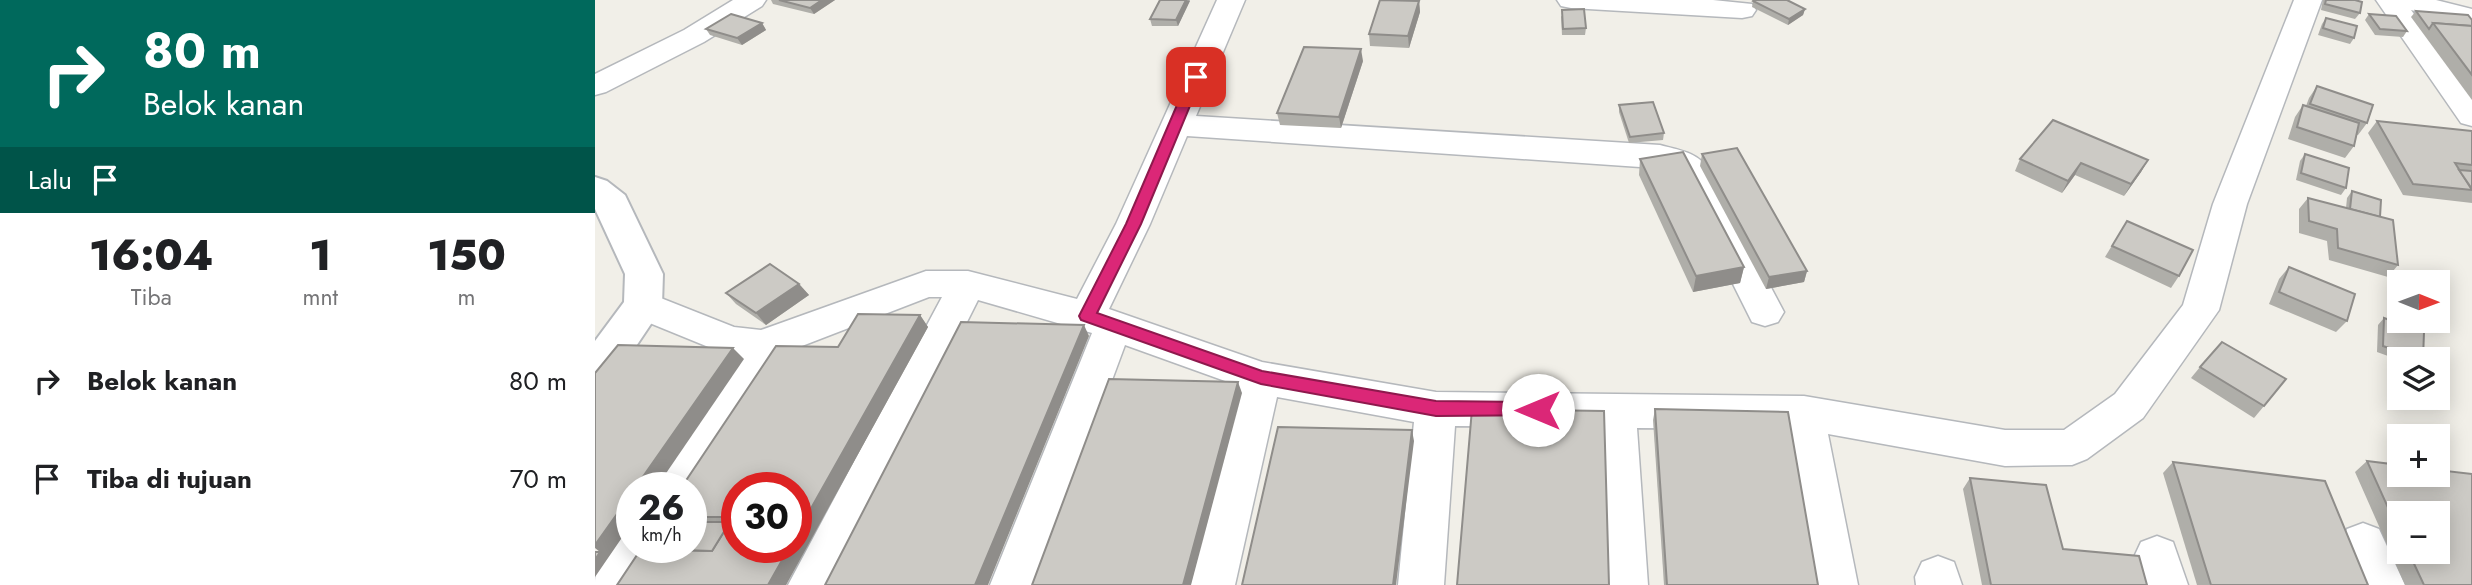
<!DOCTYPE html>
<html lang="id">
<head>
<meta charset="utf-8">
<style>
	body { margin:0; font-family:Jost,sans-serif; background:#f2f2f2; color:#202124; height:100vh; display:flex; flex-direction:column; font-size:26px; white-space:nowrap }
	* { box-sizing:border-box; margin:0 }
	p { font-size:23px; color:#757577 }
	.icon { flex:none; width:38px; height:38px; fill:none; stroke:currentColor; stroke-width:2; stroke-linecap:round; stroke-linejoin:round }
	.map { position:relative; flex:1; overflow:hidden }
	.sheet { display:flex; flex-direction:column; background:#fff; width:595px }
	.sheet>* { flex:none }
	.hud { background:#00695c; color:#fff; overflow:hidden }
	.needle { width:46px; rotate:91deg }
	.tools { position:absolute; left:1792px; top:270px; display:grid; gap:14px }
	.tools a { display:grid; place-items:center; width:63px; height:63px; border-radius:0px; background:#fff; box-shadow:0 4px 18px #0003; font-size:35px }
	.speed { position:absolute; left:21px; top:472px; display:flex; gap:14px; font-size:35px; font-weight:700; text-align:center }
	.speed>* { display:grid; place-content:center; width:91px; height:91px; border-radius:50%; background:#fff; box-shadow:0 4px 18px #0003; line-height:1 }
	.speed small { font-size:18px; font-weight:400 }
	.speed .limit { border:10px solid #d22; background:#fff; color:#111 }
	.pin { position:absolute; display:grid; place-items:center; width:60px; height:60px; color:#fff; margin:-30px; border-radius:14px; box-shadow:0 4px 10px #0006 }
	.me { position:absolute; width:77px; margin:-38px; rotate:270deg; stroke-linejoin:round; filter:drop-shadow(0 0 5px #0008) }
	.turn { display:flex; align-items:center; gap:24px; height:147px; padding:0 28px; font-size:32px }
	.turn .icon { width:91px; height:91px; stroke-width:2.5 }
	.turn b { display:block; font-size:49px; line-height:60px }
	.then { display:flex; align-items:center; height:66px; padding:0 28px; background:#0003; gap:14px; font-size:26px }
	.eta { display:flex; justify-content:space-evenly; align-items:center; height:119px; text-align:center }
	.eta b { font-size:42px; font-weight:800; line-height:49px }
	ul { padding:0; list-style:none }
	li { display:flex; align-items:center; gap:21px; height:98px; padding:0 28px }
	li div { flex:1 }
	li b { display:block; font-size:26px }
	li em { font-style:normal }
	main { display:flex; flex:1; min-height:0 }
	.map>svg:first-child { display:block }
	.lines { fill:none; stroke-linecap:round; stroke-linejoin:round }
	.minor-casing { stroke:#b5b8bc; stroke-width:3 }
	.tertiary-casing { stroke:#b5b8bc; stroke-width:4 }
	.minor { fill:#fff; fill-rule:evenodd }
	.tertiary { fill:#fff; fill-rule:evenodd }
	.wall { fill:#afaea9; fill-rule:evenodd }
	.shaded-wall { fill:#8f8d8a }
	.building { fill:#cccac5; stroke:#8f8d8a; stroke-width:2 }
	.route { fill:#db2777; stroke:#8e194d; stroke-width:2 }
</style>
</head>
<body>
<main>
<section class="sheet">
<div class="hud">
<div class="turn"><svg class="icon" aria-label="right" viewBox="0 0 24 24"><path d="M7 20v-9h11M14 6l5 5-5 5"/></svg><div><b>80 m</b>Belok kanan</div></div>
<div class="then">Lalu<svg class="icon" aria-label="arrive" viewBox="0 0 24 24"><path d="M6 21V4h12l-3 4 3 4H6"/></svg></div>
</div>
<div class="eta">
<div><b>16:04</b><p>Tiba</p></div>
<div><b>1</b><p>mnt</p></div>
<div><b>150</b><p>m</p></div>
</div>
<ul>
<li><svg class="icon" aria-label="right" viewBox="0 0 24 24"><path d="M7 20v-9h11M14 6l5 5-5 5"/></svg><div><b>Belok kanan</b></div><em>80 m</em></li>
<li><svg class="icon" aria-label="arrive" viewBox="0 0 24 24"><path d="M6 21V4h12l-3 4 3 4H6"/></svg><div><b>Tiba di tujuan</b></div><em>70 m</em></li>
</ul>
</section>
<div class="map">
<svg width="1877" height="585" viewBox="0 0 1877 585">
	<rect width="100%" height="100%" fill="#f1efe8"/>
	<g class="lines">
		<!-- minor casing -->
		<g class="minor-casing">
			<g id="minor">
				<polygon points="138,0 171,0 167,6 109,42 11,92 0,95 0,74 89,30"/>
				<path d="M 622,0 L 650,0 L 601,116 L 1065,145 C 1083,150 1103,152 1113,169 L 1189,312 L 1183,322 L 1170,326 L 1157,322 L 1084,176 L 1074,169 L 592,136 L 555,224 L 514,309 L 667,362 L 841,392 L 1209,396 L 1410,430 L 1469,430 L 1520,394 L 1588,305 L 1618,204 L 1699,0 L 1727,0 L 1652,204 L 1624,310 L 1548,418 L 1492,459 L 1477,465 L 1410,466 L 1233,434 L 1263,585 L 1217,585 L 1191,429 L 1042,428 L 1053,585 L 1007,585 L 1000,427 L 860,426 L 849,585 L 803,585 L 819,422 L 682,397 L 640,585 L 594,585 L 644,386 L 530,345 L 441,585 L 395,585 L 497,333 L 383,300 L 240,585 L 193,585 L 347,297 L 334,297 L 181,356 L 96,493 L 96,488 L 55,488 L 138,357 L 35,315 L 29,305 L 35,295 L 48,291 L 139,327 L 166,330 L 331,271 L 373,271 L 482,299 L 521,224 Z"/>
				<polygon points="962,0 1118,0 1157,4 1161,10 1157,16 1147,18 976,8 966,6"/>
				<polygon points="1781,0 1841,0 1877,9 1877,26 1816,10 1877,94 1877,126 1866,123"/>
				<polygon points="1768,523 1784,529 1810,585 1764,585 1746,543 1752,529"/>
				<path d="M 37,528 L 37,548 L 60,548 L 40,585 L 0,585 C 0,560 13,537 37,528 Z"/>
				<polygon points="1562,536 1578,542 1593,585 1547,585 1539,557 1546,542"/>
				<polygon points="1343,556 1359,562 1367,585 1321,585 1320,577 1327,562"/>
			</g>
		</g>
		<!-- tertiary casing -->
		<g class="tertiary-casing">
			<polygon id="tertiary" points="0,177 12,181 30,195 68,274 67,305 62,315 15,385 0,389 0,341 29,302 30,274 0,209"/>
		</g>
		<!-- minor -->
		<use href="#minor" class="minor"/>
		<!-- tertiary -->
		<use href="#tertiary" class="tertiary"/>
	</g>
	<!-- wall -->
	<g class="wall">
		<polygon points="176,0 240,0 219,14 178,4"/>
		<polygon points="565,0 595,0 583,26 557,26 555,19"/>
		<polygon points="1728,0 1760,0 1765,13 1760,19 1726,10"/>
		<polygon points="824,1 825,12 814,48 775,46 774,34"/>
		<polygon points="1158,1 1210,9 1208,15 1193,25 1157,7"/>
		<polygon points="1821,11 1877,20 1877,100 1816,17"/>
		<polygon points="1774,14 1812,31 1808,37 1780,35 1770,20"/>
		<polygon points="966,16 991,28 990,35 967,35"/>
		<polygon points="1731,18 1759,38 1755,44 1723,35 1727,24"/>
		<polygon points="167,23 171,30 147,45 115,35 111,29"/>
		<polygon points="768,61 746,128 685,125 682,113"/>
		<polygon points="1722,86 1772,123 1763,135 1762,135 1759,146 1750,158 1693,139 1700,117 1708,105 1711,106 1714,98"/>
		<polygon points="1024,105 1069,133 1068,140 1034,143 1024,112"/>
		<polygon points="1782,121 1877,131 1877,203 1808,195 1773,133"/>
		<polygon points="1107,154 1212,271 1209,282 1171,289 1105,166"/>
		<polygon points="1710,154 1751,188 1746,195 1701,180 1705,161"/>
		<polygon points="1045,159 1149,267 1145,283 1098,292 1044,175"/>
		<polygon points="1425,159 1553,160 1546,172 1529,196 1480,175 1467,193 1420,171"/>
		<polygon points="1757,191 1785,217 1803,265 1793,277 1734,260 1732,241 1704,233 1704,209 1713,198 1751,208 1752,198"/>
		<polygon points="1532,221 1584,276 1576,288 1510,257"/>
		<polygon points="1694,267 1752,321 1741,332 1674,304 1684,279"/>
		<polygon points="204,284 214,295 171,325 141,304 131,293"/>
		<polygon points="325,315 333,327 191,585 22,585 96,548 96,488 243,347"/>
		<polygon points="1789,318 1828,359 1804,359 1804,360 1782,352 1783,325"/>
		<polygon points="1605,367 1669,406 1659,418 1596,378"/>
		<polygon points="1060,409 1223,585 1069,585 1058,420"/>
		<path d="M 1772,461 L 1877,585 L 1810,585 L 1760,472 ZM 1804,513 L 1843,551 L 1804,551 Z"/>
		<polygon points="1578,462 1773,585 1602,585 1568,473"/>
		<polygon points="1375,478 1468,549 1552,585 1387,585 1368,489"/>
	</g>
	<!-- shaded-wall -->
	<g class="shaded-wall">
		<polygon points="227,0 240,0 219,14 215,8"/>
		<polygon points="591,0 595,1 583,26 581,20"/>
		<polygon points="824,1 825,12 814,48 813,36"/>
		<polygon points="1210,9 1208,15 1193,25 1194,19"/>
		<polygon points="167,23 171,30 147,45 142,38"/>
		<polygon points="766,49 768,61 746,128 744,117"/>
		<polygon points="1553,160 1546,172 1529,196 1536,184"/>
		<polygon points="1486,163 1480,175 1467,193 1473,181"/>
		<polygon points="1149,267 1145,283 1098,292 1101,276"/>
		<polygon points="1212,271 1209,282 1171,289 1174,277"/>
		<polygon points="204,284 214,295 171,325 161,313"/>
		<polygon points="325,315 333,327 191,585 173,585 194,548 201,548 201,535"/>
		<polygon points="489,325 494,336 393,585 380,585"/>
		<polygon points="138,348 149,359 61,488 40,488"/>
		<polygon points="643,382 647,393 596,585 588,585"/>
		<polygon points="817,430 819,441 801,585 798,585"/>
		<polygon points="37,493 37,523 0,577 0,560 5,552 0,548 0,545"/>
	</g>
	<!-- building -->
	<g class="building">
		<polygon points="184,0 227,0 215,8"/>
		<polygon points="565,0 591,0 581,20 555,19"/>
		<polygon points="785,0 824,1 813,36 774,34"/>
		<polygon points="1159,0 1192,0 1210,9 1194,19 1158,1"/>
		<polygon points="1731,0 1760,0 1767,2 1765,13 1730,4"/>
		<polygon points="989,9 991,28 968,29 967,10"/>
		<polygon points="1821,11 1873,15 1877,20 1877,26 1838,23 1834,29"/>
		<polygon points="136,14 167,23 142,38 111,29"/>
		<polygon points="1774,14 1801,16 1812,31 1785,29"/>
		<polygon points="1731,18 1762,26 1759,38 1728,28"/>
		<polygon points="1838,23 1877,26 1877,75"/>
		<polygon points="709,47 766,49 744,117 682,113"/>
		<polygon points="1722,86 1778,105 1772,123 1715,104"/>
		<polygon points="1058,102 1069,133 1035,137 1024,105"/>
		<polygon points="1708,105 1764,123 1759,146 1702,127"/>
		<polygon points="1458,120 1553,160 1536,184 1486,163 1473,181 1425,159"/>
		<polygon points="1782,121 1877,131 1877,165 1860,163 1877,190 1818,184"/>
		<polygon points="1142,148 1212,271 1174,277 1107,154"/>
		<polygon points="1088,152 1149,267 1101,276 1045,159"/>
		<polygon points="1710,154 1754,168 1751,188 1706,173"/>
		<polygon points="1864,170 1877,171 1877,189"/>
		<polygon points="1757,191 1786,200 1785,217 1755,209"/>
		<polygon points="1713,198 1798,220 1803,265 1743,248 1742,229 1714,221"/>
		<polygon points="1532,221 1598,250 1584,276 1517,246"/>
		<polygon points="175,264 204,284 161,313 131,293"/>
		<polygon points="1694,267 1760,294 1752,321 1684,292"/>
		<polygon points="263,314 325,315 201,535 201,488 142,488 142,548 194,548 173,585 22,585 46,549 117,551 138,517 96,517 96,488 86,488 181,346 243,347"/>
		<polygon points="1789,318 1829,332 1828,359 1825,359 1788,346"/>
		<polygon points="366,322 489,325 380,585 230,585"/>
		<polygon points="1627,342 1691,379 1669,406 1605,367"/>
		<polygon points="23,345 138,348 40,488 37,488 37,493 0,545 0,373"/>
		<polygon points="514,379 643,382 588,585 437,585"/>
		<polygon points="877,409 1009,411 1014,585 862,585"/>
		<polygon points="1060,409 1193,412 1223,585 1072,585"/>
		<polygon points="683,427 817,430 798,585 647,585"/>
		<polygon points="1772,461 1804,465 1804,474 1843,474 1843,470 1877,474 1877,585 1829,585 1813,551 1843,551 1843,513 1804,513 1804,532"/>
		<polygon points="1578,462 1730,481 1773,585 1616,585"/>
		<polygon points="1375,478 1451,485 1468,549 1544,556 1552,585 1396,585"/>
		<polygon points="96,522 135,522 117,551 55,549 56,548 96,548"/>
		<polygon points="0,552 5,552 0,560"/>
	</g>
	<!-- route -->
	<polygon class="route" points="601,73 607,77 546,224 502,313 667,371 841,401 943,402 949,404 952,410 949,415 841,416 666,384 486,320 484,316 531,224 594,77"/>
</svg>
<div class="tools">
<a><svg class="needle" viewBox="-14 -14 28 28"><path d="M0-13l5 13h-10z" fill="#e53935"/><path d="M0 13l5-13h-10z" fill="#757577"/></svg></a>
<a><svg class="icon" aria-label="layers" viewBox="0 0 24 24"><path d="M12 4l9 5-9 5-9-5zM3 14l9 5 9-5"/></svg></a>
<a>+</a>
<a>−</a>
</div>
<div class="speed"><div>26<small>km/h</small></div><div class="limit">30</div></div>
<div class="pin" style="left:601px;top:77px;background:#d93025"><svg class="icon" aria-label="arrive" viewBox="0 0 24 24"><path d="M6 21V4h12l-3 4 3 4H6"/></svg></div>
<svg class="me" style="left:943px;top:410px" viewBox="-20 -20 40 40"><circle r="19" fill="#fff"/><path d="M0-13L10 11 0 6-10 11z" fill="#db2777"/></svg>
</div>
</main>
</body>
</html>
